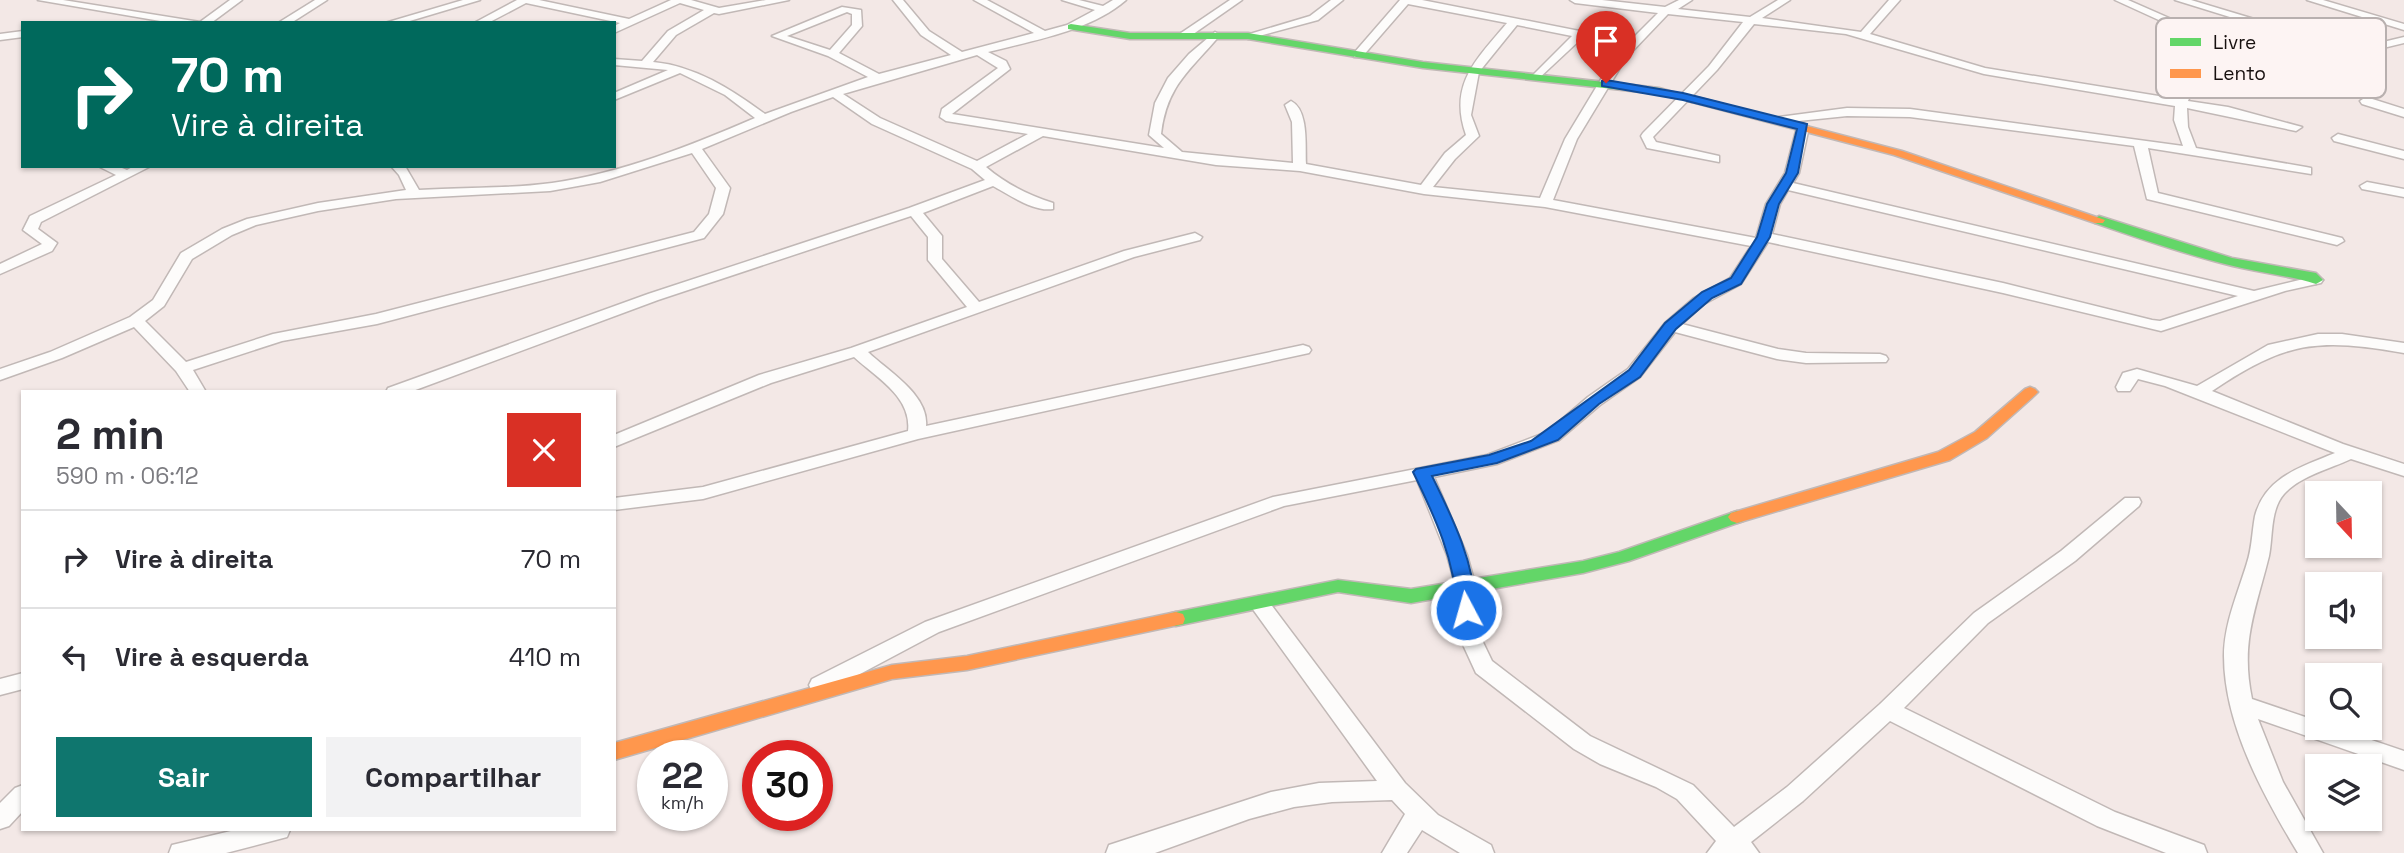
<!DOCTYPE html>
<html lang="pt">
<head>
<meta charset="utf-8">
<style>
	body { margin:0; font-family:"Space Grotesk",sans-serif; background:#f2f2f3; color:#2b2b33; height:100vh; display:flex; flex-direction:column; font-size:26px; white-space:nowrap }
	* { box-sizing:border-box; margin:0 }
	p { font-size:23px; color:#7c7c81 }
	.icon { flex:none; width:38px; height:38px; fill:none; stroke:currentColor; stroke-width:2; stroke-linecap:round; stroke-linejoin:round }
	.map { position:relative; flex:1; overflow:hidden }
	.side { position:absolute; left:21px; top:390px; width:595px; height:441px; display:flex; flex-direction:column; background:#fff; border-radius:0px; box-shadow:0 2px 5px #0004 }
	.side>* { flex:none }
	.hud { position:absolute; left:21px; top:21px; width:595px; height:147px; border-radius:0px; box-shadow:0 2px 5px #0004; background:#00695c; color:#fff; overflow:hidden }
	.needle { width:46px; rotate:158deg }
	.fabs { position:absolute; left:2305px; top:481px; display:grid; gap:14px }
	.fabs a { display:grid; place-items:center; width:77px; height:77px; border-radius:0px; background:#fff; box-shadow:0 2px 5px #0004; font-size:35px }
	.speed { position:absolute; left:637px; top:740px; display:flex; gap:14px; font-size:35px; font-weight:700; text-align:center }
	.speed>* { display:grid; place-content:center; width:91px; height:91px; border-radius:50%; background:#fff; box-shadow:0 2px 5px #0004; line-height:1 }
	.speed small { font-size:18px; font-weight:400 }
	.speed .limit { border:10px solid #d22; background:#fff; color:#111 }
	.pin { position:absolute; display:grid; place-items:center; width:60px; height:60px; color:#fff; margin:-72px -30px; border-radius:50% 50% 50% 0; rotate:-45deg; box-shadow:0 0 7px #0007 }
	.pin .icon { rotate:45deg }
	.me { position:absolute; width:77px; margin:-38px; rotate:354deg; stroke-linejoin:round; filter:drop-shadow(0 0 5px #0008) }
	.turn { display:flex; align-items:center; gap:24px; height:147px; padding:0 35px; font-size:32px }
	.turn .icon { width:91px; height:91px; stroke-width:2.5 }
	.turn b { display:block; font-size:49px; line-height:60px }
	.round { display:grid; place-items:center; flex:none; width:74px; height:74px; border-radius:0px; background:#f2f2f3 }
	.summary { display:flex; align-items:center; justify-content:space-between; height:119px; padding:0 35px }
	h1 { font-size:42px; font-weight:800; line-height:52px }
	.primary-button { display:flex; gap:14px; margin-top:auto; padding:14px 35px }
	.primary-button a { flex:1; height:80px; border-radius:0px; background:#0f766e; color:#fff; font-size:28px; font-weight:800; line-height:80px; text-align:center }
	.primary-button a+a { background:#f2f2f3; color:#2b2b33 }
	ul { padding:0; list-style:none }
	li { display:flex; align-items:center; gap:21px; height:98px; padding:0 35px; border-top:2px solid #e1e1e2 }
	li div { flex:1 }
	li b { display:block; font-size:26px }
	li em { font-style:normal }
	.map>svg:first-child { display:block }
	.lines { fill:none; stroke-linecap:round; stroke-linejoin:round }
	.street-casing { stroke:#c1b8b6; stroke-width:3 }
	.fast-casing { stroke:#c1b8b6; stroke-width:3 }
	.slow-casing { stroke:#c1b8b6; stroke-width:3 }
	.street { fill:#fdfcfb; fill-rule:evenodd }
	.fast { fill:#63d668; fill-rule:evenodd }
	.slow { fill:#ff974d; fill-rule:evenodd }
	.route { fill:#1a73e8; stroke:#114b97; stroke-width:2 }
	.key { fill:#fdf4f3; stroke:#b8b0af; stroke-width:2 }
	.key-label { font-size:19px; fill:#17100f }
</style>
</head>
<body>
<div class="map">
<svg width="2404" height="853" viewBox="0 0 2404 853">
	<rect width="100%" height="100%" fill="#f3e8e6"/>
	<g class="lines">
		<!-- street casing -->
		<g class="street-casing">
			<g id="street">
				<polygon points="38,0 63,0 200,22 230,0 242,0 211,23 172,23"/>
				<polygon points="315,0 327,0 291,23 278,23"/>
				<polygon points="463,0 480,0 403,23 385,23"/>
				<path d="M 517,0 L 539,0 L 629,19 L 671,0 L 691,0 L 719,8 L 766,0 L 789,0 L 719,14 L 714,13 L 676,35 L 653,62 C 695,66 731,89 765,114 L 868,77 L 828,56 L 772,36 L 842,7 L 861,10 L 862,26 L 839,53 L 879,74 L 951,55 L 921,35 L 893,0 L 903,0 L 929,31 L 962,52 L 1034,33 L 974,0 L 987,0 L 1045,31 L 1067,25 L 1095,10 L 1062,0 L 1079,0 L 1103,6 L 1113,0 L 1126,0 C 1090,31 1035,40 988,52 L 1006,61 L 1010,69 L 952,114 L 1164,148 L 1149,135 L 1155,103 L 1168,78 L 1189,54 L 1215,32 L 1220,35 C 1191,70 1167,84 1161,134 L 1182,152 L 1293,163 L 1292,122 L 1285,105 L 1291,101 C 1309,110 1305,146 1306,164 L 1421,185 L 1445,153 L 1466,135 C 1448,84 1477,59 1507,23 L 1408,4 L 1362,57 L 1354,57 L 1354,53 L 1400,0 L 1422,0 L 1630,41 L 1658,13 L 1575,3 L 1570,0 L 1602,0 L 1665,7 L 1679,0 L 1692,0 L 1678,9 L 1750,17 L 1778,0 L 1790,0 L 1762,18 L 1861,32 L 1889,0 L 1900,0 L 1870,34 L 1985,68 L 2177,99 C 2200,51 2232,88 2266,73 L 2255,64 L 2115,0 L 2128,0 L 2260,58 L 2337,50 L 2175,0 L 2191,0 L 2354,49 L 2404,37 L 2404,43 L 2354,55 L 2269,64 L 2280,73 C 2252,98 2205,59 2188,101 L 2228,107 L 2302,127 L 2296,131 L 2187,108 L 2188,127 L 2196,148 L 2306,167 L 2311,168 L 2311,174 L 2148,148 L 2158,193 L 2342,238 L 2344,241 L 2337,245 L 2147,199 L 2134,146 L 1910,117 L 1847,116 L 1779,123 L 1779,117 L 1847,108 L 1910,109 L 2183,146 L 2174,120 L 2175,106 L 1984,74 L 1846,34 L 1754,24 L 1717,70 L 1653,137 L 1656,142 L 1719,156 L 1719,162 L 1647,148 L 1641,136 L 1643,133 L 1709,66 L 1743,22 L 1668,14 L 1626,58 L 1577,139 L 1553,200 L 1756,238 L 1766,204 L 1785,173 L 1797,127 L 1803,123 L 1809,127 L 1799,173 L 1793,183 L 2254,291 L 2316,276 L 2323,280 L 2321,283 L 2285,291 L 2161,331 L 2003,293 L 1768,242 L 1741,284 L 1704,304 L 1682,324 L 1778,349 L 1806,353 L 1880,354 L 1886,356 L 1888,359 L 1886,362 L 1806,363 L 1777,359 L 1675,332 L 1640,377 L 1600,405 L 1559,440 L 1497,464 L 1434,477 L 1467,555 L 1475,584 L 1480,636 L 1492,661 L 1590,736 L 1693,785 L 1734,827 L 1787,787 L 1880,704 L 1974,613 L 2061,551 L 2125,498 L 2139,498 L 2141,502 L 2139,506 L 2075,561 L 1988,623 L 1904,708 L 2115,812 L 2204,845 L 2207,853 L 2166,853 L 2097,826 L 1890,721 L 1803,801 L 1751,842 L 1759,853 L 1707,853 L 1716,841 L 1677,799 L 1656,787 L 1600,764 L 1574,749 L 1476,673 L 1459,636 L 1455,584 L 1447,555 L 1417,480 L 1284,506 L 939,632 L 828,691 L 820,693 L 812,691 L 809,685 L 812,679 L 925,622 L 1273,497 L 1487,455 L 1547,432 L 1588,397 L 1628,369 L 1665,323 L 1694,298 L 1730,278 L 1751,246 L 1545,207 L 1424,194 L 1300,171 L 1216,165 L 1043,136 L 986,167 C 1006,184 1028,195 1053,203 L 1053,209 C 1033,212 1010,195 993,186 L 923,213 L 942,236 L 942,259 L 979,302 L 1124,251 L 1195,233 L 1202,237 L 1200,240 L 1134,257 L 868,352 C 889,372 929,395 926,426 L 1303,345 L 1309,347 L 1311,350 L 1309,353 L 918,439 L 703,499 L 614,510 L 614,498 L 703,487 L 908,431 C 912,397 877,378 854,357 L 771,383 L 614,447 L 614,435 L 759,375 L 851,348 L 967,307 L 928,260 L 928,237 L 911,216 L 658,300 L 410,392 L 386,392 L 388,388 L 648,294 L 909,208 L 985,180 L 972,169 L 872,124 L 833,97 L 791,112 L 702,149 L 730,188 L 723,214 L 704,238 L 377,324 L 282,341 L 193,370 L 206,392 L 190,392 L 176,371 L 134,327 L 62,358 L 0,380 L 0,369 L 50,352 L 130,317 L 153,300 L 181,253 L 222,229 L 247,219 L 318,203 L 406,190 L 399,175 L 391,166 L 405,166 L 419,190 C 463,187 508,189 552,183 C 622,173 690,146 755,118 L 725,95 L 680,73 L 614,100 L 614,93 L 668,70 L 614,65 L 614,59 L 642,61 L 668,31 L 704,10 L 680,3 L 614,33 L 614,26 L 620,23 L 526,3 L 488,23 L 474,23 ZM 847,12 L 852,14 L 852,25 L 830,50 L 787,36 ZM 1517,25 L 1572,36 L 1531,77 L 1537,80 L 1582,38 L 1624,46 L 1615,56 L 1565,139 L 1540,198 L 1433,187 L 1455,159 L 1479,136 L 1471,115 L 1479,72 ZM 977,55 L 998,68 L 942,109 L 940,117 L 946,121 L 1028,134 L 977,161 L 880,118 L 843,94 ZM 692,153 L 716,188 L 709,214 L 694,232 L 376,314 L 273,334 L 186,362 L 145,321 L 164,306 L 192,259 L 232,235 L 256,225 L 318,211 L 396,199 L 550,191 L 600,182 ZM 1788,190 L 2238,296 L 2160,321 L 2152,320 L 2003,283 L 1772,234 L 1780,204 Z"/>
				<polygon points="1230,0 1242,0 1189,37 1181,37 1181,33"/>
				<polygon points="1331,0 1343,0 1318,20 1248,39 1243,36 1310,16"/>
				<polygon points="2307,0 2323,0 2404,24 2404,30"/>
				<polygon points="23,31 23,37 0,40 0,34"/>
				<polygon points="2366,97 2404,109 2404,117 2362,104 2360,101"/>
				<polygon points="2338,134 2404,151 2404,159 2334,141 2332,138"/>
				<polygon points="98,166 117,166 127,170 134,166 151,166 41,222 38,229 57,243 52,251 0,274 0,264 42,244 23,230 30,216 116,175"/>
				<polygon points="2367,182 2404,189 2404,197 2362,189 2360,186"/>
				<path d="M 2318,334 L 2342,334 L 2404,343 L 2404,353 C 2317,338 2286,341 2212,391 L 2343,444 L 2404,464 L 2404,476 L 2351,459 C 2330,469 2300,476 2284,494 C 2270,510 2273,536 2269,556 C 2256,609 2240,642 2252,699 L 2317,721 L 2317,728 L 2336,728 L 2404,751 L 2404,770 L 2258,719 L 2283,782 L 2323,853 L 2298,853 C 2263,795 2224,724 2224,656 C 2224,624 2238,593 2247,563 C 2252,548 2252,532 2255,516 C 2265,477 2301,467 2335,453 L 2165,386 L 2138,379 L 2130,391 L 2118,391 L 2116,387 L 2123,373 L 2137,369 L 2197,386 L 2268,345 Z"/>
				<polygon points="1259,596 1266,598 1405,783 1438,815 1491,845 1494,853 1460,853 1422,830 1407,853 1382,853 1405,814 1392,800 1332,802 1294,807 1249,819 1155,853 1106,853 1109,845 1271,792 1319,783 1377,781 1252,608 1249,603 1252,598"/>
				<polygon points="23,673 23,689 0,695 0,679"/>
				<polygon points="23,785 23,811 9,826 0,829 0,803 15,788"/>
				<polygon points="235,830 290,830 287,837 226,853 169,853 172,845"/>
			</g>
		</g>
		<!-- fast casing -->
		<g class="fast-casing">
			<g id="fast">
				<polygon points="1071,24 1130,33 1248,33 1423,62 1659,88 1697,99 1692,102 1659,94 1423,68 1248,39 1130,39 1068,29 1068,25"/>
				<path d="M 2099,216 L 2232,258 L 2316,273 L 2323,280 L 2316,284 C 2287,275 2255,272 2225,264 C 2181,253 2138,238 2095,223 L 2093,220 Z"/>
				<polygon points="1737,511 1743,513 1746,517 1743,521 1629,561 1583,573 1411,603 1338,592 1176,626 1169,624 1167,619 1169,614 1176,612 1338,580 1411,589 1583,561 1619,552"/>
			</g>
		</g>
		<!-- slow casing -->
		<g class="slow-casing">
			<g id="slow">
				<polygon points="1692,96 1902,151 2105,220 2103,223 2095,223 1894,155 1688,101 1687,99"/>
				<polygon points="2030,387 2035,389 2038,392 2035,395 1987,438 1950,460 1737,523 1731,521 1728,517 1731,513 1938,452 1975,432 2025,389"/>
				<polygon points="1176,612 1183,614 1185,619 1183,624 967,670 892,679 614,760 614,743 892,665 967,656"/>
			</g>
		</g>
		<!-- street -->
		<use href="#street" class="street"/>
		<!-- fast -->
		<use href="#fast" class="fast"/>
		<!-- slow -->
		<use href="#slow" class="slow"/>
	</g>
	<!-- route -->
	<path class="route" d="M 1606,80 L 1683,93 L 1807,124 L 1798,173 L 1779,204 L 1770,237 L 1741,284 L 1712,298 L 1676,329 L 1640,377 L 1599,404 L 1558,440 L 1497,463 L 1432,476 C 1453,519 1474,561 1476,610 L 1466,617 L 1457,610 C 1455,560 1435,517 1413,472 L 1416,469 L 1489,455 L 1531,441 L 1629,370 L 1665,323 L 1702,292 L 1731,278 L 1757,237 L 1767,204 L 1786,173 L 1797,129 L 1683,100 L 1602,86 L 1602,81 Z"/>
	<!-- legend -->
	<rect x="2156" y="18" width="230" height="80" rx="10" class="key"/>
	<rect x="2170" y="38" width="31" height="8" fill="#63d668"/>
	<rect x="2170" y="69" width="31" height="9" fill="#ff974d"/>
	<g class="key-label">
		<text x="2213" y="49">Livre</text>
		<text x="2213" y="80">Lento</text>
	</g>
</svg>
<div class="fabs">
<a><svg class="needle" viewBox="-14 -14 28 28"><path d="M0-13l5 13h-10z" fill="#e53935"/><path d="M0 13l5-13h-10z" fill="#7c7c81"/></svg></a>
<a><svg class="icon" aria-label="sound" viewBox="0 0 24 24"><path d="M4 9h4l5-4v14l-5-4H4zM17 9q2 3 0 6"/></svg></a>
<a><svg class="icon" aria-label="search" viewBox="0 0 24 24"><circle cx="10" cy="10" r="6"/><path d="M15 15l6 6"/></svg></a>
<a><svg class="icon" aria-label="layers" viewBox="0 0 24 24"><path d="M12 4l9 5-9 5-9-5zM3 14l9 5 9-5"/></svg></a>
</div>
<div class="speed"><div>22<small>km/h</small></div><div class="limit">30</div></div>
<div class="pin" style="left:1606px;top:83px;background:#d93025"><svg class="icon" aria-label="arrive" viewBox="0 0 24 24"><path d="M6 21V4h12l-3 4 3 4H6"/></svg></div>
<svg class="me" style="left:1466px;top:610px" viewBox="-20 -20 40 40"><circle r="17" fill="#1a73e8" stroke="#fff" stroke-width="3"/><path d="M0-11L8 9 0 5-8 9z" fill="#fff"/></svg>
<div class="hud">
<div class="turn"><svg class="icon" aria-label="right" viewBox="0 0 24 24"><path d="M7 20v-9h11M14 6l5 5-5 5"/></svg><div><b>70 m</b>Vire à direita</div></div>
</div>
<section class="side">
<div class="summary"><div><h1>2 min</h1><p>590 m · 06:12</p></div><a class="round" style="background:#d93025;color:#fff"><svg class="icon" aria-label="close" viewBox="0 0 24 24"><path d="M6 6l12 12M18 6L6 18"/></svg></a></div>
<ul>
<li><svg class="icon" aria-label="right" viewBox="0 0 24 24"><path d="M7 20v-9h11M14 6l5 5-5 5"/></svg><div><b>Vire à direita</b></div><em>70 m</em></li>
<li><svg class="icon" aria-label="left" viewBox="0 0 24 24"><path d="M17 20v-9H6M10 6l-5 5 5 5"/></svg><div><b>Vire à esquerda</b></div><em>410 m</em></li>
</ul>
<div class="primary-button"><a>Sair</a><a>Compartilhar</a></div>
</section>
</div>
</body>
</html>
